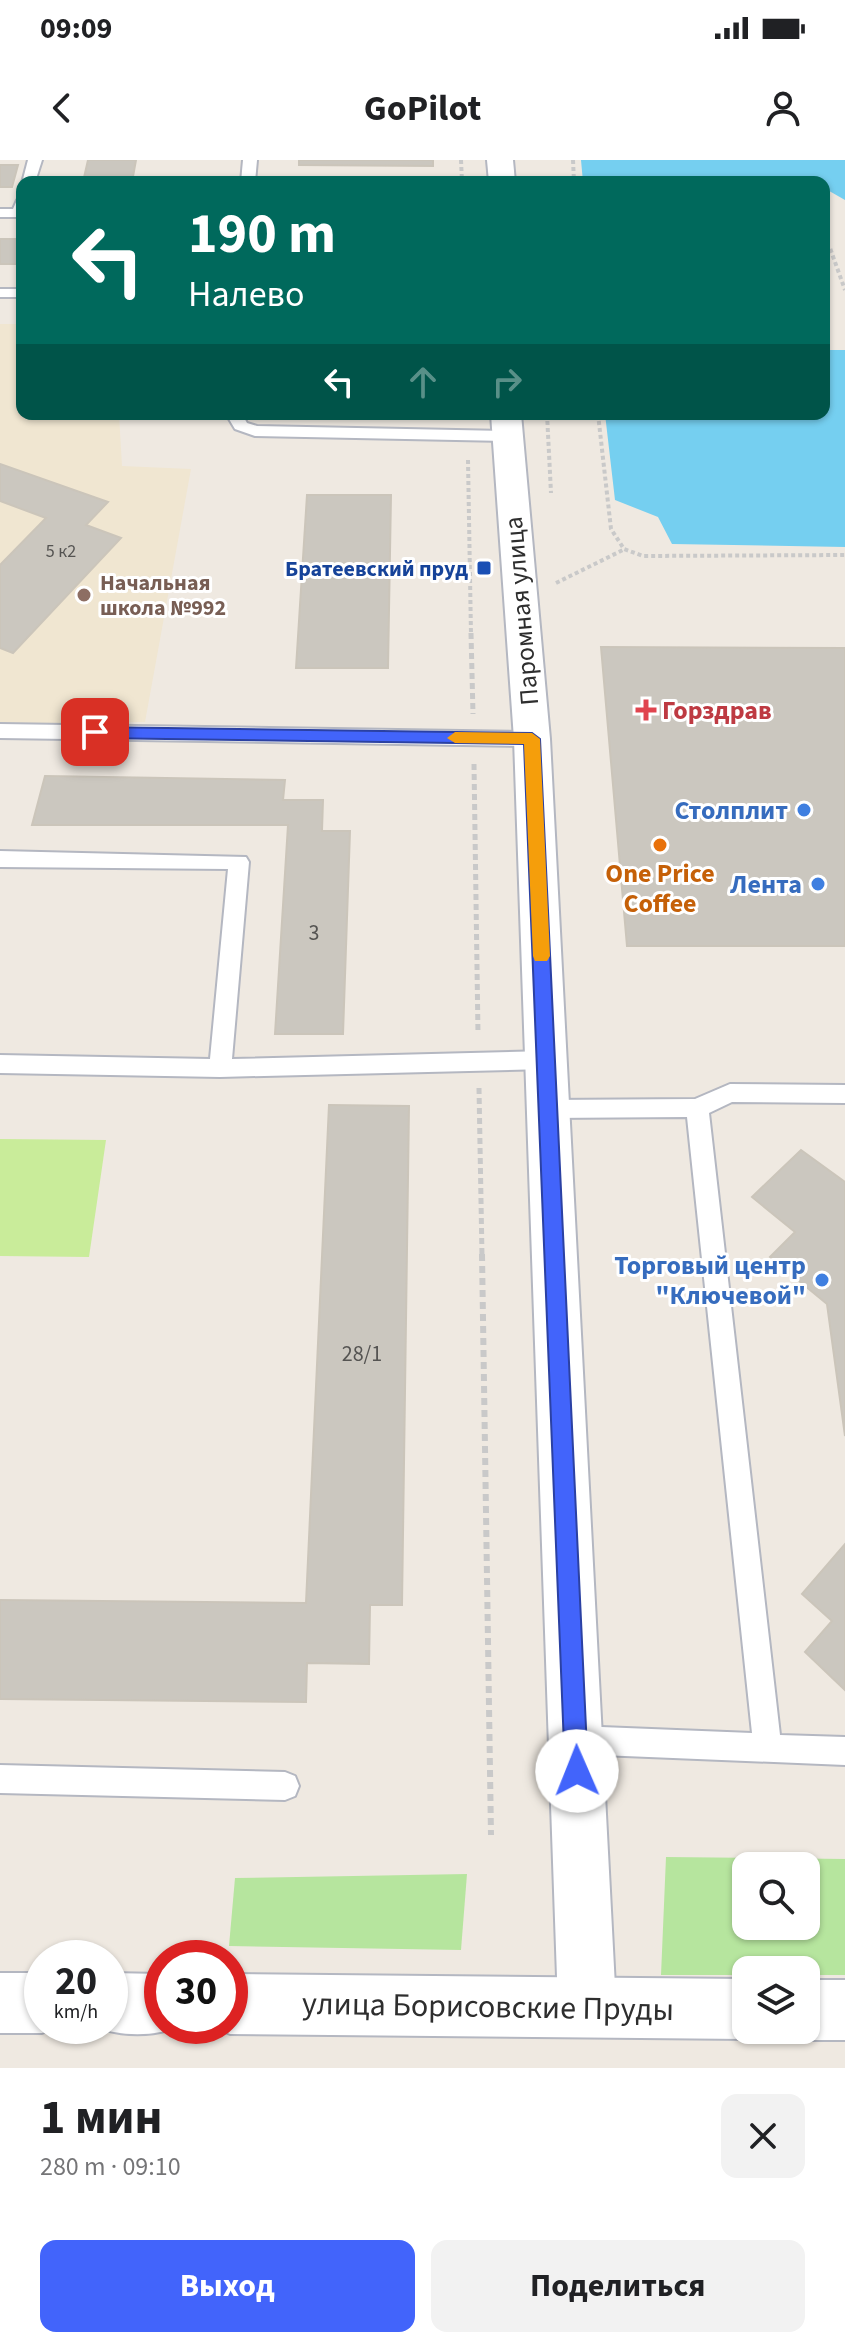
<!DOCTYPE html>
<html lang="ru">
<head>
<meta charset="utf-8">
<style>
	body { margin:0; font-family:"Source Sans 3",sans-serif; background:#f2f2f2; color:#202124; height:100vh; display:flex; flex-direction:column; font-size:30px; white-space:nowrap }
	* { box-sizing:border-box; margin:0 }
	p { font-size:26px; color:#757577 }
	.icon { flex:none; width:44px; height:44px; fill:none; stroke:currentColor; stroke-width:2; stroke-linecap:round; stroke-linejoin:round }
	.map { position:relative; height:1908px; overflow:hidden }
	.details { display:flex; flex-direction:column; background:#fff; flex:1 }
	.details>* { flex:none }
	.hud { position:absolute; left:16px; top:16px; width:814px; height:244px; border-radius:16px; box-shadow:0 2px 6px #0004; background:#00695c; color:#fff; overflow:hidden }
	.controls { position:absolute; left:732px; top:1692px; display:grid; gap:16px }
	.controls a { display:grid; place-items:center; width:88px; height:88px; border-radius:16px; background:#fff; box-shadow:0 2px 6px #0004; font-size:40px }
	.speed { position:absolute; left:24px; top:1780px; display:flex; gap:16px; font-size:40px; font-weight:700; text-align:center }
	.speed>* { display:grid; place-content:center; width:104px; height:104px; border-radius:50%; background:#fff; box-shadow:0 2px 6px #0004; line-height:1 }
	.speed small { font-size:20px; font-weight:400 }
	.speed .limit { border:12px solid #d22; background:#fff; color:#111 }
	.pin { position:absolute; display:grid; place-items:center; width:68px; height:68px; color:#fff; margin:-34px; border-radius:16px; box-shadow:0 4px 12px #0006 }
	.me { position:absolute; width:88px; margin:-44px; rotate:359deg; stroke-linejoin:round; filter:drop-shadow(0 0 6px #0008) }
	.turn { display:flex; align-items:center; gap:28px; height:168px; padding:0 40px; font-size:36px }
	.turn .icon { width:104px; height:104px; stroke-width:2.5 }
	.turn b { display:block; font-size:56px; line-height:68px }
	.lanes { display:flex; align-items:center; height:76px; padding:0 40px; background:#0003; justify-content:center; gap:40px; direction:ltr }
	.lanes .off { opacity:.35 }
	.round { display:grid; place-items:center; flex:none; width:84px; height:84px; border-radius:16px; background:#f2f2f2 }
	.headline { display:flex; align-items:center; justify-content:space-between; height:136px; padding:0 40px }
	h1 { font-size:48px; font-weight:700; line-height:60px }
	.cta { display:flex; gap:16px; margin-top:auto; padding:16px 40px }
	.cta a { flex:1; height:92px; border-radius:16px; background:#4264fb; color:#fff; font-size:32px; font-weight:700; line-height:92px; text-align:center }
	.cta a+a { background:#f2f2f2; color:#202124 }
	.status { display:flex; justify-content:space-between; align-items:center; height:56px; padding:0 40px; background:#fff; direction:ltr }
	.status svg { height:22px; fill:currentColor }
	header { display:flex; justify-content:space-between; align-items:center; height:104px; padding:0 40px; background:#fff; font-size:36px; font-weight:700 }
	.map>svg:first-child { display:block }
	.education { fill:#f0e6d1 }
	.green { fill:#b6e59e; fill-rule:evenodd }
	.pitch { fill:#c9ec9a }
	.water { fill:#75cff0 }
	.building { fill:#cbc7bf; stroke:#cbc5ba; stroke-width:2 }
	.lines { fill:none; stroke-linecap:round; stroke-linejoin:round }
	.lane-casing { stroke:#b4b7c1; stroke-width:4 }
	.street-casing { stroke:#b4b7c1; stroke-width:4 }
	.secondary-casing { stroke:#b4b7c1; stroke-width:4 }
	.path-far2 { stroke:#c9c9c9; stroke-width:4; stroke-dasharray:4 3; stroke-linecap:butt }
	.path-far1 { stroke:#c9c9c9; stroke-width:5; stroke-dasharray:6 4; stroke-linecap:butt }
	.path { stroke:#c9c9c9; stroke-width:6; stroke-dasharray:7 5; stroke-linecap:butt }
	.lane { fill:#fff; fill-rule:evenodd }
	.street { fill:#fff; fill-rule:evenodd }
	.secondary { fill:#fff; fill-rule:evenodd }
	.route { fill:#4264fb; stroke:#2b41a3; stroke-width:2 }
	.slow { fill:#f59e0b }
	.transit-dot { fill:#1a4fb4; stroke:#fff; stroke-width:3 }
	.education-dot { fill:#8d6e63; stroke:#fff; stroke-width:3 }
	.health-dot { fill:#e0444e; stroke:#fff; stroke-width:3 }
	.shop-dot { fill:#3f7fe0; stroke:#fff; stroke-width:3 }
	.food-dot { fill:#e8710a; stroke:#fff; stroke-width:3 }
	.labels { text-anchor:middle; stroke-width:6; stroke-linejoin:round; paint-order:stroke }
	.far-number-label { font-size:18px; fill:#555452 }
	.far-transit-label { font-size:22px; font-weight:bold; fill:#164399; stroke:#fff; text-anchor:end }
	.far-education-label { font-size:22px; font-weight:bold; fill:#785e54; stroke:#fff; text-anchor:start }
	.number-label { font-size:22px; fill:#555452 }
	.street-label { font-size:26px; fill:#2e2e2e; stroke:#fff }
	.health-label { font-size:26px; font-weight:bold; fill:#be3a42; stroke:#fff; text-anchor:start }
	.shop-label { font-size:26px; font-weight:bold; fill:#366cbe; stroke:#fff; text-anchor:end }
	.food-label { font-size:26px; font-weight:bold; fill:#c56008; stroke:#fff }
	.near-street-label { font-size:32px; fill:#2e2e2e; stroke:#fff }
</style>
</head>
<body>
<div class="status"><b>09:09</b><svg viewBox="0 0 49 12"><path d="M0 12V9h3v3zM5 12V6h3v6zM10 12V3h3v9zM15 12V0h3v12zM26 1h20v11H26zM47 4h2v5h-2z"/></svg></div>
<header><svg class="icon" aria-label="back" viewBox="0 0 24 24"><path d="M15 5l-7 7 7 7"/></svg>GoPilot<svg class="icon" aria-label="person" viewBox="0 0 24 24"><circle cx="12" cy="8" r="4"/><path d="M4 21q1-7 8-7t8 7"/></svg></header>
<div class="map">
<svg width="845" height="1908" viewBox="0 0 845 1908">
	<rect width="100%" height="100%" fill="#efe9e1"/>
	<!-- education -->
	<polygon class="education" points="0,164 22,164 22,254 119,254 122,306 191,309 145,562 0,564"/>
	<!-- green -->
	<g class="green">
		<path d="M 666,1697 L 845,1699 L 845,1815 L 806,1815 L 806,1810 L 746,1810 L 746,1815 L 661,1815 ZM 746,1706 L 806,1706 L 806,1766 L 746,1766 Z"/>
		<polygon points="467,1714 461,1790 229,1786 235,1718"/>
	</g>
	<!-- pitch -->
	<polygon class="pitch" points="0,979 106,980 89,1097 0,1096"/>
	<!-- water -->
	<g class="water">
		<polygon points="581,0 845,0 845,40 824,28 824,22 583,22"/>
		<polygon points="824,190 845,190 845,387 672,384 658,357 615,340 605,254 824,254"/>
	</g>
	<!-- building -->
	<g class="building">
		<polygon points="88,0 136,0 132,22 83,22"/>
		<polygon points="299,0 433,0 433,6 299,5"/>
		<polygon points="0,5 18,5 12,27 0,27"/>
		<rect x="0" y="79" width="22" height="25"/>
		<polygon points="0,304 108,342 86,365 121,378 13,493 0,488 0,405 46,358 0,341"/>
		<polygon points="307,335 391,335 388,508 296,508"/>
		<polygon points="601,487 845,488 845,786 627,786"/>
		<polygon points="45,616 285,620 283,640 323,640 322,671 350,671 343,874 275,874 288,665 32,665"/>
		<polygon points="329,945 409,946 402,1445 370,1445 369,1504 307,1503 306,1542 0,1539 0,1440 306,1443"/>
		<polygon points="801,990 845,1022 845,1276 827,1144 770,1097 795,1072 752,1037"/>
		<polygon points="845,1384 845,1530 805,1492 832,1461 802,1434"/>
	</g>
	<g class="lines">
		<!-- lane casing -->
		<g class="lane-casing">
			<g id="lane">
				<polygon points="28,0 42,0 35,22 22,23"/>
				<polygon points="243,0 257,0 255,22 241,22"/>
				<polygon points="22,39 22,57 0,57 0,49 13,49 17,40"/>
				<rect x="0" y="129" width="22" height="8"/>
				<polygon points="226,254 242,254 247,263 257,266 506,271 514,276 506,281 255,276 235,269"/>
				<polygon points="0,564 532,572 541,579 532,586 0,578"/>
				<polygon points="0,691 246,697 249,702 232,899 546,891 554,894 557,900 554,906 546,909 220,917 0,913 0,895 210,899 228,709 0,707"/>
				<polygon points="730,924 845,925 845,943 732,942 709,953 780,1575 845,1577 845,1605 576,1594 566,1590 562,1580 566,1570 576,1566 752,1573 687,957 548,958 540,956 537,949 540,942 548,940 695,939"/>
				<polygon points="0,1605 285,1612 295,1616 299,1626 295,1636 285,1640 0,1633"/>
			</g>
		</g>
		<!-- street casing -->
		<g class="street-casing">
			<g id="street">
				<polygon points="487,0 513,0 515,22 489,22"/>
				<polygon points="491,254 521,254 550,579 616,1846 607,1866 587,1875 567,1866 558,1846 514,579"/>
			</g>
		</g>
		<!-- secondary casing -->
		<g class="secondary-casing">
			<g id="secondary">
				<polygon points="0,1813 42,1813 42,1866 59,1866 42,1873 0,1873"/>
				<path d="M 110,1813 L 162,1814 L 162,1866 L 181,1866 C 154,1877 121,1877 93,1866 L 110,1866 Z"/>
				<polygon points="230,1814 746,1819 746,1870 767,1870 746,1879 230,1874 211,1866 230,1866"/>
				<polygon points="806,1820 845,1820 845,1880 806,1880 785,1871 806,1870"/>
			</g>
		</g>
		<!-- path-far2 -->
		<g class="path-far2">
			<polyline points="461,0 462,22"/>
			<polyline points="573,0 574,22"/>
			<polyline points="824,88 830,88 845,130"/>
			<polyline points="547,254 551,333"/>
			<polyline points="598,254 611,369 624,389 643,396 845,395"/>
			<polyline points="468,300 471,475"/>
			<polyline points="556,423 623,390"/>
		</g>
		<!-- path-far1 -->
		<g class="path-far1">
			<polyline points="471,473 473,554"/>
			<polyline points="474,604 478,874"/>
			<polyline points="479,928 482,1096"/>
		</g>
		<!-- path -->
		<polyline class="path" points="482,1094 491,1675"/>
		<!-- lane -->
		<use href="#lane" class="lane"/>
		<!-- street -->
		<use href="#street" class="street"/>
		<!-- secondary -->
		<use href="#secondary" class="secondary"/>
	</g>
	<!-- route -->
	<polygon class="route" points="95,567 532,573 540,579 588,1611 585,1620 577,1623 569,1620 565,1611 524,584 95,578 87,572"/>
	<!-- slow -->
	<polygon class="slow" points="455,572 532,573 540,579 550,796 547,801 535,801 533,796 524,584 455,583 447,578"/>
	<!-- markers -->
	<rect class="transit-dot" x="476" y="400" width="16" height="16" rx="4"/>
	<circle class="education-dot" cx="84" cy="435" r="8"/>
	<path class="health-dot" d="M642 538h8v8h8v8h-8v8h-8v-8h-8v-8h8z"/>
	<g class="shop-dot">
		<circle cx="804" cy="650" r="8"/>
		<circle cx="818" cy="724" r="8"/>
		<circle cx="822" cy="1120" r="8"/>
	</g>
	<circle class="food-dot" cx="660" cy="685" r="8"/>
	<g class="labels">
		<!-- far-number labels -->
		<g class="far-number-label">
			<text x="61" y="397">5 к2</text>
		</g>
		<!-- far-transit labels -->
		<g class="far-transit-label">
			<text x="468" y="416">Братеевский пруд</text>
		</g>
		<!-- far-education labels -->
		<g class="far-education-label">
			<text x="100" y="430">Начальная<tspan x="100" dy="25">школа №992</tspan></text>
		</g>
		<!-- number labels -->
		<g class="number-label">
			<text x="314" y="780">3</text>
			<text x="362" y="1201">28/1</text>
		</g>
		<!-- street labels -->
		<g class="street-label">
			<text transform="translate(521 451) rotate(-95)" y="9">Паромная улица</text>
		</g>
		<!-- health labels -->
		<g class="health-label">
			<text x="662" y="559">Горздрав</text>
		</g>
		<!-- shop labels -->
		<g class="shop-label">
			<text x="788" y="659">Столплит</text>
			<text x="802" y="733">Лента</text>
			<text x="806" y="1114">Торговый центр<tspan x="806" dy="30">"Ключевой"</tspan></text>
		</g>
		<!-- food labels -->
		<g class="food-label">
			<text x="660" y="722">One Price<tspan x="660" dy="30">Coffee</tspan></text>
		</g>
		<!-- near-street labels -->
		<g class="near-street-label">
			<text transform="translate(488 1846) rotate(1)" y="11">улица Борисовские Пруды</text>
		</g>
	</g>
</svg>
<div class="controls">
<a><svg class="icon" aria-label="search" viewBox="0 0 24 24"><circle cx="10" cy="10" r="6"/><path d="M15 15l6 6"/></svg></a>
<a><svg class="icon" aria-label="layers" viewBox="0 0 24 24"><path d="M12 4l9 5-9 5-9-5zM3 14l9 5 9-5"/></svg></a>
</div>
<div class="speed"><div>20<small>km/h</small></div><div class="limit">30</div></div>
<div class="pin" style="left:95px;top:572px;background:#d93025"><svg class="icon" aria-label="arrive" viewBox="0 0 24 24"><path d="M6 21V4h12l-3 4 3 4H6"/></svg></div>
<svg class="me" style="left:577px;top:1611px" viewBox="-20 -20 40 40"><circle r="19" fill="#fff"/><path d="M0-13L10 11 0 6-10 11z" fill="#4264fb"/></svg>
<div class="hud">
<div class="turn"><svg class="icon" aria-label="left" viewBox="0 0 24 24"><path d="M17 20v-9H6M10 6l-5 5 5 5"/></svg><div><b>190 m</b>Налево</div></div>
<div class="lanes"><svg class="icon" aria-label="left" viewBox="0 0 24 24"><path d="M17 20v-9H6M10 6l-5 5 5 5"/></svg><svg class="icon off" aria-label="ahead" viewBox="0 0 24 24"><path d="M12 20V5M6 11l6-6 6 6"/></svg><svg class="icon off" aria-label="right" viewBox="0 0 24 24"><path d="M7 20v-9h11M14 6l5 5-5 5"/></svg></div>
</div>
</div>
<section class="details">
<div class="headline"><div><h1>1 мин</h1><p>280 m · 09:10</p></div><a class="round"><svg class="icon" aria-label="close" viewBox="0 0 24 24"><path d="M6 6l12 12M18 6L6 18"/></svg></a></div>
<div class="cta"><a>Выход</a><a>Поделиться</a></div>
</section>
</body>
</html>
